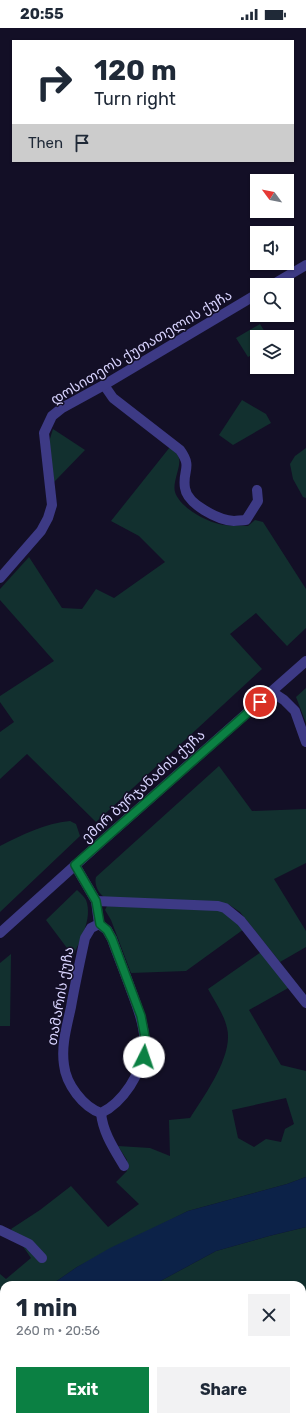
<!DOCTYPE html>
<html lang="en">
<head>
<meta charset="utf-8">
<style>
	body { margin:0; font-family:Rubik,"Noto Sans Georgian",sans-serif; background:#f2f2f3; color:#1f2937; height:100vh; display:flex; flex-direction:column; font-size:15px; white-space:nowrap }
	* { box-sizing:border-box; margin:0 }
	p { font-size:13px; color:#747a83 }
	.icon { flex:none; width:22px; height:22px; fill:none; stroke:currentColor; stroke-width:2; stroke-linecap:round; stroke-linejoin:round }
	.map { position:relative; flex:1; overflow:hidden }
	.sheet { position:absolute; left:0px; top:1253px; width:306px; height:140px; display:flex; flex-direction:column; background:#fff; border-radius:12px 12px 0 0; box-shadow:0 1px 3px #0004 }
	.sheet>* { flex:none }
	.top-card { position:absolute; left:12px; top:12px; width:282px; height:122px; border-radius:0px; box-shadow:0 1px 3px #0004; background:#fff; color:#1f2937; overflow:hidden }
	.needle { width:26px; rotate:302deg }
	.controls { position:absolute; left:250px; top:146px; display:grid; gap:8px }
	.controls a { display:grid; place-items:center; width:44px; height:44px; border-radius:0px; background:#fff; box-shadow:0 1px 3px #0004; font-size:20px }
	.pin { position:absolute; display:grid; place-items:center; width:34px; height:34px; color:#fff; margin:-17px; border:2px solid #fff; border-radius:50%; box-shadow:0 1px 4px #0007 }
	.me { position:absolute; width:44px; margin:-22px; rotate:4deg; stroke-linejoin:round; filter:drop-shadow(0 0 3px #0008) }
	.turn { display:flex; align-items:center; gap:14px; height:84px; padding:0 16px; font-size:18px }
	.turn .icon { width:52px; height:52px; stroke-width:2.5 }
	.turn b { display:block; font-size:28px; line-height:34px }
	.then { display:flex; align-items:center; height:38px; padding:0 16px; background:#0003; gap:8px; font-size:15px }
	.round { display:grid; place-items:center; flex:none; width:42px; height:42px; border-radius:0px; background:#f2f2f3 }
	.head { display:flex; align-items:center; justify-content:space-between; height:68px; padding:0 16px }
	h1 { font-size:24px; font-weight:700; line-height:30px }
	.cta { display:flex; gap:8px; margin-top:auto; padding:8px 16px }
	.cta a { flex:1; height:46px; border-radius:0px; background:#0b8043; color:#fff; font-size:16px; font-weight:700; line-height:46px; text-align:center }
	.cta a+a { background:#f2f2f3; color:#1f2937 }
	.status { display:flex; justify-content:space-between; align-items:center; height:28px; padding:0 20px; background:#fff; direction:ltr }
	.status svg { height:11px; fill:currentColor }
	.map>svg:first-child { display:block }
	.green { fill:#12302f; fill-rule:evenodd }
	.water { fill:#0c2248 }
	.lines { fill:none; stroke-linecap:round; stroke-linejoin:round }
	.minor { stroke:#3d3a85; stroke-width:10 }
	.route-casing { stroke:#07532c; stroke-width:10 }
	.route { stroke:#0b8043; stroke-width:7 }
	.labels { text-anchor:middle; stroke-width:3; stroke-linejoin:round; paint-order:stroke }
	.street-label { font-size:14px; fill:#d9d4ff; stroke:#130f26 }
</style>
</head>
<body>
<div class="status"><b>20:55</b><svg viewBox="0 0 49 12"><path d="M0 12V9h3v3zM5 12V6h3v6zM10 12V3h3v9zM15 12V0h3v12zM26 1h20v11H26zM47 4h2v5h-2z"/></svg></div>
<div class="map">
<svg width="306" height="1393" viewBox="0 0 306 1393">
	<rect width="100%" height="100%" fill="#130f26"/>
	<!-- green -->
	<g class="green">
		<polygon points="260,296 268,309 257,309 257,324 248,329 236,310"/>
		<polygon points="242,372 266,386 271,395 233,417 219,407"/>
		<polygon points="53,401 85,422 54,454 49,414"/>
		<path d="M 170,419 C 173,422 177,425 178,428 C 183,436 172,453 175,464 C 180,480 208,495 224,497 C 232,498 241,497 248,498 L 255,492 L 263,494 L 306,561 L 306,600 L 287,618 L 256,585 L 230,606 L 262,641 L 96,794 L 27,726 L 0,751 L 0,704 L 14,694 L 0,674 L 0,668 L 54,633 L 0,572 L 0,561 L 29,529 L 62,580 L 82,581 L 96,561 L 114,570 L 165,534 L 139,508 L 111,493 Z"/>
		<polygon points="306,420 306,470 303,469 293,451 290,436 295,428"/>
		<polygon points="306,660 306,695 296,669"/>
		<path d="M 219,738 L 252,783 L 306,781 L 306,835 L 274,851 L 306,903 L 306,919 L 280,934 L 240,884 L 228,876 L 104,869 C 98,865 94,856 96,849 Z"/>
		<path d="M 70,793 L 76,796 L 80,808 L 0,884 L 0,818 C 22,807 45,795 70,793 Z"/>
		<path d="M 77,862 C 80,865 84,868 86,872 C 93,891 80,912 73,928 L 46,892 Z"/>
		<polygon points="107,878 222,882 244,901 186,943 131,945 111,892 105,882"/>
		<path d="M 261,924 L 290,959 L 249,982 L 281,1037 L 306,1043 L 306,1149 L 287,1156 L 188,1183 L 77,1239 L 51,1257 L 4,1257 L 4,1288 L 0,1291 L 0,1246 L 6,1251 L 31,1230 L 11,1201 L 40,1182 L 71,1158 L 108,1199 L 139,1176 L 116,1154 L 127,1143 L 127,1132 L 118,1118 L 150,1120 L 170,1128 L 169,1092 L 190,1090 C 204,1068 234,1027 227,1000 C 224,986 215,974 208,961 ZM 286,1070 L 294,1096 L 285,1101 L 281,1114 L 266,1111 L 254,1119 L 238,1110 L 232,1082 Z"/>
		<polygon points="11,926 10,998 0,998 0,935"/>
		<polygon points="306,1199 306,1269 302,1272 302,1257 153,1257 216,1223 269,1208"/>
	</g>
	<!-- water -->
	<g class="water">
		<polygon points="306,1149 306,1199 269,1208 216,1223 153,1257 51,1257 77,1239 110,1220 188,1183 287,1156"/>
		<polygon points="306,1269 306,1342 302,1344 302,1272"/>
		<polygon points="4,1288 4,1389 249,1389 244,1393 0,1393 0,1291"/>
	</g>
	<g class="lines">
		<!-- minor -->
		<g class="minor">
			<polyline points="272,257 306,237"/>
			<path d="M 104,357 L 113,370 L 180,422 C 193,440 182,442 185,460 C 187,476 218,492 234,493 C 237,493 242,492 246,492 L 258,473 L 257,462"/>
			<polyline points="0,550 41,503 48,490 52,477 44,405 52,388 62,380 104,357 257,266"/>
			<polyline points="272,664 284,672 295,683 306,714"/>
			<path d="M 75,837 L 96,873 L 99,896 L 107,902 L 112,911 C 118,928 125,945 131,962 C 145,999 153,1023 130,1058 C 122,1070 114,1079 101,1085 C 83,1079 66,1056 64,1037 C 61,1017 67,998 71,979 C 75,956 80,933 85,910 L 91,900 L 99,896"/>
			<polyline points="96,873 218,878 225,880 241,893 306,975"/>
			<polyline points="0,905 101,814 306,633"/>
			<path d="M 101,1085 C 103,1105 114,1121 124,1138"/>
			<polyline points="0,1202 29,1216 42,1230"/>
		</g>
	</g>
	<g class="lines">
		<!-- route casing -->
		<g class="route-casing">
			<polyline id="route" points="144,1029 145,1009 141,988 112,911 107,902 100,896 96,873 75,837 260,674"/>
		</g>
		<!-- route -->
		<use href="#route" class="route"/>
	</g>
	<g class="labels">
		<!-- street labels -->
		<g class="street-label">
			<text transform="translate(141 319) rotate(-31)" y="5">დოსითეოს ქუთათელის ქუჩა</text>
			<text transform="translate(143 758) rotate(-42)" y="5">ემირ ბურჯანაძის ქუჩა</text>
			<text transform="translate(60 968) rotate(-80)" y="5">თამარის ქუჩა</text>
		</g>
	</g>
</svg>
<div class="controls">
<a><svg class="needle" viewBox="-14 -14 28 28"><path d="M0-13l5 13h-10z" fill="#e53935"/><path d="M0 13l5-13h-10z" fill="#747a83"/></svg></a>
<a><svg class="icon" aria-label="sound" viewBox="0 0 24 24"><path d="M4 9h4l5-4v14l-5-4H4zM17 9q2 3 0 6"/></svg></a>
<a><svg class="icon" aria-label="search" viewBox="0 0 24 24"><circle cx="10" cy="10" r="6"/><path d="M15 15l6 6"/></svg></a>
<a><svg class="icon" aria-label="layers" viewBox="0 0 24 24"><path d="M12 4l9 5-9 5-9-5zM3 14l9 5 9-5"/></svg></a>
</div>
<div class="pin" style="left:260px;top:674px;background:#d93025"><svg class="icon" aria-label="arrive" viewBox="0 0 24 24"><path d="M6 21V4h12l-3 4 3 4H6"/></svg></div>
<svg class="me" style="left:144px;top:1029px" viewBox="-20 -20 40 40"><circle r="19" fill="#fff"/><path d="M0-13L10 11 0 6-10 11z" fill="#0b8043"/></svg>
<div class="top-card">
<div class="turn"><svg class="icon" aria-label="right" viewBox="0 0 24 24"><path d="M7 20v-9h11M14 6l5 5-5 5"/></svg><div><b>120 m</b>Turn right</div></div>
<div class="then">Then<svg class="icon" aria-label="arrive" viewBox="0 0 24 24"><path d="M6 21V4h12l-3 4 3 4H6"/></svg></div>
</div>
<section class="sheet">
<div class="head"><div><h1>1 min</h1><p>260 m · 20:56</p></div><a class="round"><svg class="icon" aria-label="close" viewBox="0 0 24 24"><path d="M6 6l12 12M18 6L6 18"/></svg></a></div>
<div class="cta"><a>Exit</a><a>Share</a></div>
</section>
</div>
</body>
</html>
